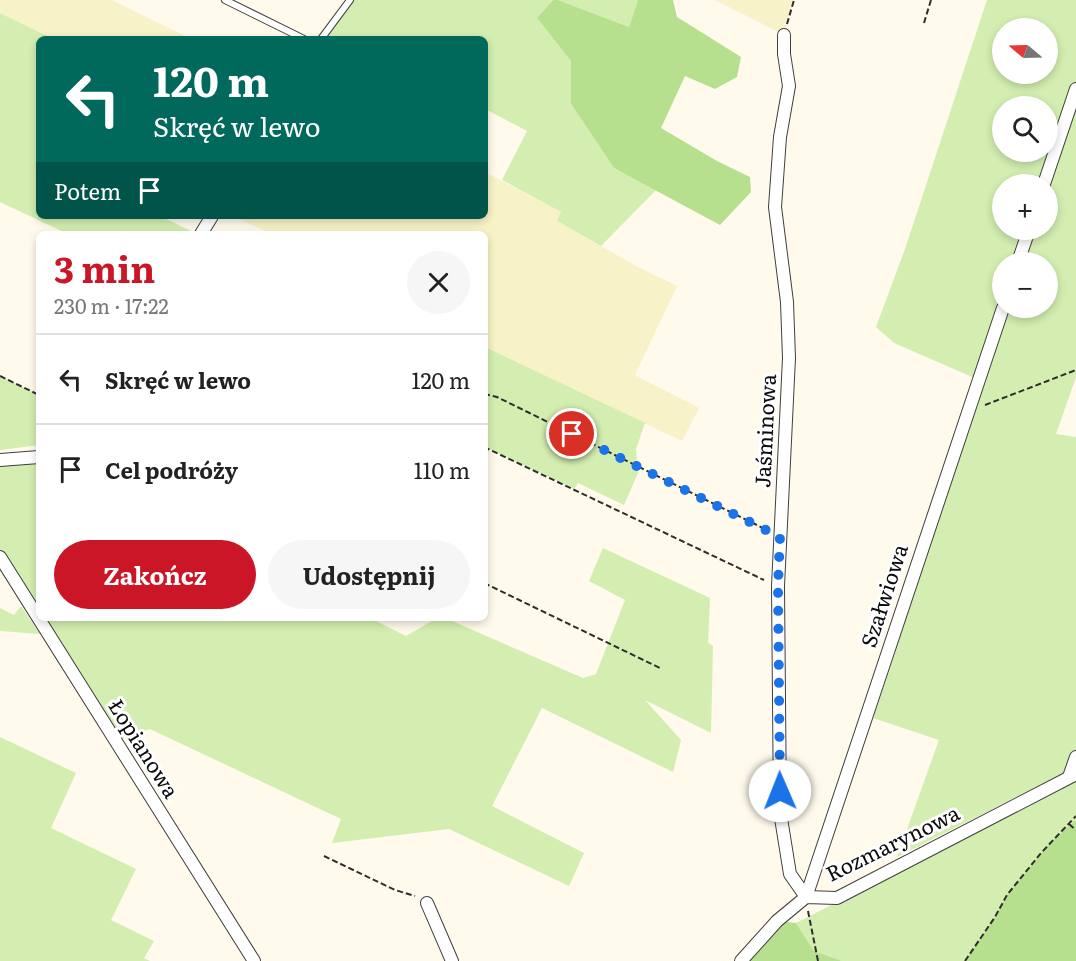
<!DOCTYPE html>
<html lang="pl">
<head>
<meta charset="utf-8">
<style>
	body { margin:0; font-family:Literata,serif; background:#f6f6f6; color:#222; height:100vh; display:flex; flex-direction:column; font-size:22px; white-space:nowrap }
	* { box-sizing:border-box; margin:0 }
	p { font-size:20px; color:#767676 }
	.icon { flex:none; width:33px; height:33px; fill:none; stroke:currentColor; stroke-width:2; stroke-linecap:round; stroke-linejoin:round }
	.map { position:relative; flex:1; overflow:hidden }
	.drawer { position:absolute; left:36px; top:231px; width:452px; height:390px; display:flex; flex-direction:column; background:#fff; border-radius:9px; box-shadow:0 3px 9px #0003 }
	.drawer>* { flex:none }
	.top-card { position:absolute; left:36px; top:36px; width:452px; height:183px; border-radius:9px; box-shadow:0 3px 9px #0003; background:#00695c; color:#fff; overflow:hidden }
	.needle { width:39px; rotate:289deg }
	.buttons { position:absolute; left:992px; top:18px; display:grid; gap:12px }
	.buttons a { display:grid; place-items:center; width:66px; height:66px; border-radius:50%; background:#fff; box-shadow:0 3px 9px #0003; font-size:30px }
	.pin { position:absolute; display:grid; place-items:center; width:51px; height:51px; color:#fff; margin:-26px; border:3px solid #fff; border-radius:50%; box-shadow:0 2px 6px #0007 }
	.me { position:absolute; width:66px; margin:-33px; rotate:359deg; stroke-linejoin:round; filter:drop-shadow(0 0 4px #0008) }
	.turn { display:flex; align-items:center; gap:21px; height:126px; padding:0 18px; font-size:27px }
	.turn .icon { width:78px; height:78px; stroke-width:2.5 }
	.turn b { display:block; font-size:42px; line-height:51px }
	.then { display:flex; align-items:center; height:57px; padding:0 18px; background:#0003; gap:12px; font-size:22px }
	.round { display:grid; place-items:center; flex:none; width:63px; height:63px; border-radius:32px; background:#f6f6f6 }
	.headline { display:flex; align-items:center; justify-content:space-between; height:102px; padding:0 18px }
	h1 { font-size:36px; font-weight:700; line-height:45px; color:#ca1627 }
	.button { display:flex; gap:12px; margin-top:auto; padding:12px 18px }
	.button a { flex:1; height:69px; border-radius:36px; background:#ca1627; color:#fff; font-size:24px; font-weight:700; line-height:69px; text-align:center }
	.button a+a { background:#f6f6f6; color:#222 }
	ul { padding:0; list-style:none }
	li { display:flex; align-items:center; gap:18px; height:90px; padding:0 18px; border-top:2px solid #e0e0e0 }
	li div { flex:1 }
	li b { display:block; font-size:22px }
	li em { font-style:normal }
	.map>svg:first-child { display:block }
	.farmland { fill:#f8f2c8 }
	.green { fill:#d3eeb0; fill-rule:evenodd }
	.forest { fill:#b7e08e }
	.lines { fill:none; stroke-linecap:round; stroke-linejoin:round }
	.lane-casing { stroke:#3f3f3f; stroke-width:8 }
	.street-casing { stroke:#3f3f3f; stroke-width:14 }
	.path { stroke:#2e2e2e; stroke-width:2; stroke-dasharray:6 3; stroke-linecap:butt }
	.lane { stroke:#fff; stroke-width:6 }
	.street { stroke:#fff; stroke-width:12 }
	.route { stroke:#1a73e8; stroke-width:10; stroke-dasharray:0 18 }
	.labels { text-anchor:middle; stroke-width:6; stroke-linejoin:round; paint-order:stroke }
	.street-label { font-size:21px; fill:#0c0c0c; stroke:#fff }
</style>
</head>
<body>
<div class="map">
<svg width="1076" height="961" viewBox="0 0 1076 961">
	<rect width="100%" height="100%" fill="#fffaeb"/>
	<!-- farmland -->
	<g class="farmland">
		<polygon points="0,0 112,0 191,39 53,39 0,13"/>
		<polygon points="715,0 792,0 793,1 784,35"/>
		<polygon points="485,172 561,212 558,222 636,266 677,286 635,375 699,408 682,441 485,348 484,234 271,234 234,216 484,216"/>
	</g>
	<!-- green -->
	<g class="green">
		<polygon points="344,0 553,0 537,18 571,61 571,104 614,168 656,190 601,246 557,221 561,212 502,180 527,131 485,109 484,39 321,39 348,2"/>
		<polygon points="558,0 638,0 629,27"/>
		<path d="M 987,0 L 1076,0 L 1076,377 L 1056,434 L 1076,437 L 1076,767 L 897,857 L 939,740 L 873,718 L 896,650 L 889,646 L 979,380 L 894,343 L 876,327 L 905,249 ZM 1002,28 L 1047,28 L 1047,74 L 1002,74 ZM 1002,106 L 1047,106 L 1047,152 L 1002,152 ZM 1002,184 L 1047,184 L 1047,230 L 1002,230 ZM 1002,262 L 1047,262 L 1047,308 L 1002,308 Z"/>
		<polygon points="0,13 53,39 39,39 39,216 160,216 197,234 68,234 0,202"/>
		<polygon points="485,347 645,423 636,449 638,473 624,505 578,483 574,489 485,447"/>
		<polygon points="0,376 39,395 39,445 0,450"/>
		<polygon points="39,457 39,618 370,618 406,636 437,618 445,618 583,678 596,674 625,600 589,581 603,548 710,598 708,643 713,646 711,733 645,700 681,740 673,772 542,708 492,806 584,853 569,886 449,829 332,843 341,819 150,729 115,741 0,557 0,460"/>
		<polygon points="21,606 40,634 0,631 0,608 14,615"/>
		<polygon points="0,737 76,773 51,828 136,869 111,920 154,941 144,958 150,961 0,961"/>
		<polygon points="1076,780 1076,820 1065,831 1059,834 1007,895 995,917 965,961 842,961 814,951 796,923"/>
	</g>
	<!-- forest -->
	<g class="forest">
		<polygon points="553,0 558,0 629,27 638,0 673,0 677,17 741,57 737,77 715,89 685,76 661,128 717,161 750,177 751,192 720,225 614,168 571,104 571,61 537,18"/>
		<polygon points="1076,820 1076,961 965,961 995,917 1007,895 1052,841"/>
		<polygon points="777,921 796,923 814,951 842,961 741,961"/>
	</g>
	<g class="lines">
		<!-- lane casing -->
		<g class="lane-casing">
			<g id="lane">
				<polyline points="225,0 304,39"/>
				<polyline points="321,39 350,0"/>
			</g>
		</g>
		<!-- street casing -->
		<g class="street-casing">
			<g id="street">
				<polyline points="784,35 784,54 789,86 780,137 775,207 787,302 789,358 778,586 780,812 790,874 806,897"/>
				<polyline points="1044,184 1076,89"/>
				<polyline points="201,234 212,216"/>
				<polyline points="1018,262 1029,230"/>
				<polyline points="0,460 39,457"/>
				<polyline points="0,557 254,961"/>
				<polyline points="1069,777 1076,757"/>
				<polyline points="806,897 1003,308"/>
				<polyline points="427,903 452,961"/>
				<polyline points="741,961 777,921 806,897 837,898 1076,774"/>
			</g>
		</g>
		<!-- path -->
		<g class="path">
			<polyline points="924,23 931,0"/>
			<polyline points="787,24 794,0"/>
			<polyline points="0,376 39,395"/>
			<polyline points="484,394 497,397 767,530"/>
			<polyline points="985,405 1076,370"/>
			<polyline points="484,447 764,580"/>
			<polyline points="484,583 660,668"/>
			<polyline points="1069,824 1076,830"/>
			<polyline points="324,856 395,890 415,896"/>
			<polyline points="808,911 818,961"/>
			<polyline points="965,961 995,917 1007,895 1041,853 1076,816"/>
		</g>
		<!-- lane -->
		<use href="#lane" class="lane"/>
		<!-- street -->
		<use href="#street" class="street"/>
	</g>
	<g class="lines">
		<!-- route -->
		<polyline class="route" points="572,434 780,537 778,586 780,791"/>
	</g>
	<g class="labels">
		<!-- street labels -->
		<g class="street-label">
			<text transform="translate(766 431) rotate(-87)" y="7">Jaśminowa</text>
			<text transform="translate(885 596) rotate(-72)" y="7">Szałwiowa</text>
			<text transform="translate(143 749) rotate(58)" y="7">Łopianowa</text>
			<text transform="translate(893 844) rotate(-26)" y="7">Rozmarynowa</text>
		</g>
	</g>
</svg>
<div class="buttons">
<a><svg class="needle" viewBox="-14 -14 28 28"><path d="M0-13l5 13h-10z" fill="#e53935"/><path d="M0 13l5-13h-10z" fill="#767676"/></svg></a>
<a><svg class="icon" aria-label="search" viewBox="0 0 24 24"><circle cx="10" cy="10" r="6"/><path d="M15 15l6 6"/></svg></a>
<a>+</a>
<a>−</a>
</div>
<div class="pin" style="left:572px;top:434px;background:#d93025"><svg class="icon" aria-label="arrive" viewBox="0 0 24 24"><path d="M6 21V4h12l-3 4 3 4H6"/></svg></div>
<svg class="me" style="left:780px;top:791px" viewBox="-20 -20 40 40"><circle r="19" fill="#fff"/><path d="M0-13L10 11 0 6-10 11z" fill="#1a73e8"/></svg>
<div class="top-card">
<div class="turn"><svg class="icon" aria-label="left" viewBox="0 0 24 24"><path d="M17 20v-9H6M10 6l-5 5 5 5"/></svg><div><b>120 m</b>Skręć w lewo</div></div>
<div class="then">Potem<svg class="icon" aria-label="arrive" viewBox="0 0 24 24"><path d="M6 21V4h12l-3 4 3 4H6"/></svg></div>
</div>
<section class="drawer">
<div class="headline"><div><h1>3 min</h1><p>230 m · 17:22</p></div><a class="round"><svg class="icon" aria-label="close" viewBox="0 0 24 24"><path d="M6 6l12 12M18 6L6 18"/></svg></a></div>
<ul>
<li><svg class="icon" aria-label="left" viewBox="0 0 24 24"><path d="M17 20v-9H6M10 6l-5 5 5 5"/></svg><div><b>Skręć w lewo</b></div><em>120 m</em></li>
<li><svg class="icon" aria-label="arrive" viewBox="0 0 24 24"><path d="M6 21V4h12l-3 4 3 4H6"/></svg><div><b>Cel podróży</b></div><em>110 m</em></li>
</ul>
<div class="button"><a>Zakończ</a><a>Udostępnij</a></div>
</section>
</div>
</body>
</html>
